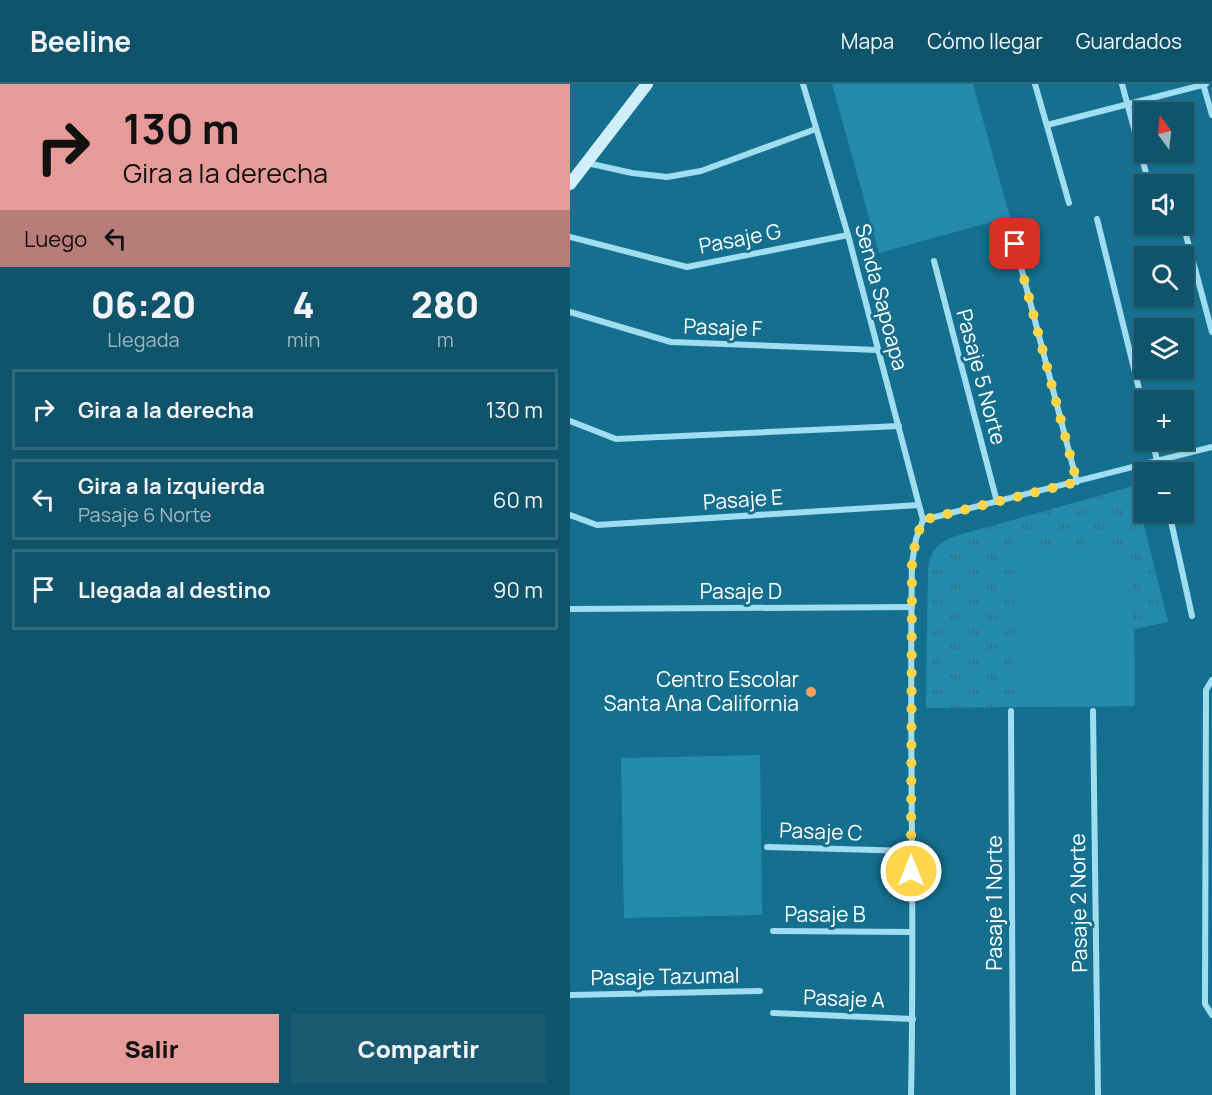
<!DOCTYPE html>
<html lang="es">
<head>
<meta charset="utf-8">
<style>
	body { margin:0; font-family:Manrope,sans-serif; background:#195a71; color:#f1f3f6; height:100vh; display:flex; flex-direction:column; font-size:22px; white-space:nowrap }
	* { box-sizing:border-box; margin:0 }
	p { font-size:20px; color:#9cb7c1 }
	.icon { flex:none; width:33px; height:33px; fill:none; stroke:currentColor; stroke-width:2; stroke-linecap:round; stroke-linejoin:round }
	.map { position:relative; flex:1; overflow:hidden }
	.details { display:flex; flex-direction:column; background:#10546b; width:570px }
	.details>* { flex:none }
	.banner { background:#e69b98; color:#111; overflow:hidden }
	.needle { width:39px; rotate:345deg }
	.controls { position:absolute; left:564px; top:18px; display:grid; gap:12px }
	.controls a { display:grid; place-items:center; width:60px; height:60px; border-radius:0px; background:#10546b; box-shadow:0 2px 4px #0004,0 0 0 2px #306a7e; font-size:30px }
	.pin { position:absolute; display:grid; place-items:center; width:51px; height:51px; color:#fff; margin:-26px; border-radius:12px; box-shadow:0 3px 9px #0006 }
	.me { position:absolute; width:66px; margin:-33px; rotate:0deg; stroke-linejoin:round; filter:drop-shadow(0 0 4px #0008) }
	.turn { display:flex; align-items:center; gap:21px; height:126px; padding:0 24px; font-size:27px }
	.turn .icon { width:78px; height:78px; stroke-width:2.5 }
	.turn b { display:block; font-size:42px; line-height:51px }
	.then { display:flex; align-items:center; height:57px; padding:0 24px; background:#0003; gap:12px; font-size:22px }
	.eta { display:flex; justify-content:space-evenly; align-items:center; height:102px; text-align:center }
	.eta b { font-size:36px; font-weight:800; line-height:42px }
	.cta { display:flex; gap:12px; margin-top:auto; padding:12px 24px }
	.cta a { flex:1; height:69px; border-radius:0px; background:#e69b98; color:#111; font-size:24px; font-weight:800; line-height:69px; text-align:center }
	.cta a+a { background:#195a71; color:#f1f3f6 }
	ul { padding:0; list-style:none }
	li { display:flex; align-items:center; gap:18px; height:81px; margin:0 12px 9px; padding:0 12px; border:3px solid #306a7e; border-radius:0px }
	li div { flex:1 }
	li b { display:block; font-size:22px }
	li em { font-style:normal }
	header { display:flex; align-items:center; gap:36px; box-sizing:border-box; height:84px; padding:0 30px; background:#10546b; border-bottom:2px solid #306a7e }
	header strong { font-size:28px }
	nav { display:flex; gap:33px; margin-inline-start:auto; font-size:21px }
	main { display:flex; flex:1; min-height:0 }
	.map>svg:first-child { display:block }
	.park { fill:url(#park-tufts) }
	.garden { fill:#258bac }
	.lines { fill:none; stroke-linecap:round; stroke-linejoin:round }
	.street { stroke:#a1ddf0; stroke-width:6 }
	.secondary { stroke:#cff0fb; stroke-width:12 }
	.route { stroke:#ffd54a; stroke-width:10; stroke-dasharray:0 18 }
	.poi-dot { fill:#ffa060; stroke:#15708f; stroke-width:2 }
	.labels { text-anchor:middle; stroke-width:6; stroke-linejoin:round; paint-order:stroke }
	.street-label { font-size:21px; fill:#fff; stroke:#15708f }
	.poi-label { font-size:21px; fill:#fff; stroke:#15708f; text-anchor:end }
</style>
</head>
<body>
<header>
<strong>Beeline</strong>
<nav><a>Mapa</a><a>Cómo llegar</a><a>Guardados</a></nav>
</header>
<main>
<section class="details">
<div class="banner">
<div class="turn"><svg class="icon" aria-label="right" viewBox="0 0 24 24"><path d="M7 20v-9h11M14 6l5 5-5 5"/></svg><div><b>130 m</b>Gira a la derecha</div></div>
<div class="then">Luego<svg class="icon" aria-label="left" viewBox="0 0 24 24"><path d="M17 20v-9H6M10 6l-5 5 5 5"/></svg></div>
</div>
<div class="eta">
<div><b>06:20</b><p>Llegada</p></div>
<div><b>4</b><p>min</p></div>
<div><b>280</b><p>m</p></div>
</div>
<ul>
<li><svg class="icon" aria-label="right" viewBox="0 0 24 24"><path d="M7 20v-9h11M14 6l5 5-5 5"/></svg><div><b>Gira a la derecha</b></div><em>130 m</em></li>
<li><svg class="icon" aria-label="left" viewBox="0 0 24 24"><path d="M17 20v-9H6M10 6l-5 5 5 5"/></svg><div><b>Gira a la izquierda</b><p>Pasaje 6 Norte</p></div><em>60 m</em></li>
<li><svg class="icon" aria-label="arrive" viewBox="0 0 24 24"><path d="M6 21V4h12l-3 4 3 4H6"/></svg><div><b>Llegada al destino</b></div><em>90 m</em></li>
</ul>
<div class="cta"><a>Salir</a><a>Compartir</a></div>
</section>
<div class="map">
<svg width="642" height="1011" viewBox="0 0 642 1011">
	<defs>
		<pattern id="park-tufts" width="24" height="20" patternUnits="userSpaceOnUse" patternTransform="scale(1.5)"><rect width="24" height="20" fill="#258bac"/><path d="M3 7l-1-3M5 7V3M7 7l1-3M15 17l-1-3M17 17v-4M19 17l1-3" fill="none" stroke="#357286"/></pattern>
	</defs>
	<rect width="100%" height="100%" fill="#15708f"/>
	<!-- park -->
	<path class="park" d="M 564,402 L 598,538 L 564,545 L 565,622 L 356,624 L 358,484 C 361,464 371,457 389,451 Z"/>
	<!-- garden -->
	<g class="garden">
		<polygon points="262,0 403,0 440,133 309,169"/>
		<polygon points="560,465 564,544 565,622 448,623 443,467"/>
		<polygon points="190,671 192,831 54,834 51,674"/>
	</g>
	<g class="lines">
		<!-- street -->
		<g class="street">
			<polyline points="233,0 278,151 353,436"/>
			<polyline points="465,0 499,119"/>
			<polyline points="552,0 579,100"/>
			<polyline points="633,0 642,31"/>
			<polyline points="477,41 636,0"/>
			<polyline points="17,79 62,89 97,93 131,87 246,45"/>
			<polyline points="527,135 574,325"/>
			<polyline points="613,140 642,248"/>
			<polyline points="0,153 117,183 278,151"/>
			<polyline points="445,160 507,398"/>
			<polyline points="364,177 427,418"/>
			<polyline points="0,228 101,258 308,266"/>
			<polyline points="0,337 46,355 329,342"/>
			<polyline points="582,356 590,388"/>
			<polyline points="599,428 622,532"/>
			<polyline points="0,431 27,441 349,421"/>
			<polyline points="353,436 642,363"/>
			<polyline points="0,525 342,523"/>
			<polyline points="642,596 636,606 635,920 642,931"/>
			<polyline points="441,627 443,1011"/>
			<polyline points="523,627 528,1011"/>
			<polyline points="197,763 341,767"/>
			<polyline points="203,847 342,848"/>
			<polyline points="0,911 190,907"/>
			<polyline points="203,929 343,935"/>
			<path d="M 341,1011 C 345,834 339,656 342,479 L 346,455 L 353,436"/>
		</g>
		<!-- secondary -->
		<polyline class="secondary" points="0,100 77,0"/>
	</g>
	<g class="lines">
		<!-- route -->
		<polyline class="route" points="341,787 342,479 346,455 353,436 507,398 445,160"/>
	</g>
	<!-- markers -->
	<circle class="poi-dot" cx="241" cy="608" r="6"/>
	<g class="labels">
		<!-- street labels -->
		<g class="street-label">
			<text transform="translate(170 155) rotate(-11)" y="7">Pasaje G</text>
			<text transform="translate(311 213) rotate(75)" y="7">Senda Sapoapa</text>
			<text transform="translate(153 244) rotate(2)" y="7">Pasaje F</text>
			<text transform="translate(411 293) rotate(75)" y="7">Pasaje 5 Norte</text>
			<text transform="translate(173 416) rotate(-4)" y="7">Pasaje E</text>
			<text x="171" y="515">Pasaje D</text>
			<text transform="translate(251 748) rotate(2)" y="7">Pasaje C</text>
			<text transform="translate(425 819) rotate(-90)" y="7">Pasaje 1 Norte</text>
			<text transform="translate(509 819) rotate(-91)" y="7">Pasaje 2 Norte</text>
			<text x="255" y="838">Pasaje B</text>
			<text transform="translate(95 893) rotate(-1)" y="7">Pasaje Tazumal</text>
			<text transform="translate(274 915) rotate(2)" y="7">Pasaje A</text>
		</g>
		<!-- poi labels -->
		<g class="poi-label">
			<text x="229" y="603">Centro Escolar<tspan x="229" dy="24">Santa Ana California</tspan></text>
		</g>
	</g>
</svg>
<div class="controls">
<a><svg class="needle" viewBox="-14 -14 28 28"><path d="M0-13l5 13h-10z" fill="#e53935"/><path d="M0 13l5-13h-10z" fill="#9cb7c1"/></svg></a>
<a><svg class="icon" aria-label="sound" viewBox="0 0 24 24"><path d="M4 9h4l5-4v14l-5-4H4zM17 9q2 3 0 6"/></svg></a>
<a><svg class="icon" aria-label="search" viewBox="0 0 24 24"><circle cx="10" cy="10" r="6"/><path d="M15 15l6 6"/></svg></a>
<a><svg class="icon" aria-label="layers" viewBox="0 0 24 24"><path d="M12 4l9 5-9 5-9-5zM3 14l9 5 9-5"/></svg></a>
<a>+</a>
<a>−</a>
</div>
<div class="pin" style="left:445px;top:160px;background:#d93025"><svg class="icon" aria-label="arrive" viewBox="0 0 24 24"><path d="M6 21V4h12l-3 4 3 4H6"/></svg></div>
<svg class="me" style="left:341px;top:787px" viewBox="-20 -20 40 40"><circle r="17" fill="#ffd54a" stroke="#fff" stroke-width="3"/><path d="M0-11L8 9 0 5-8 9z" fill="#fff"/></svg>
</div>
</main>
</body>
</html>
